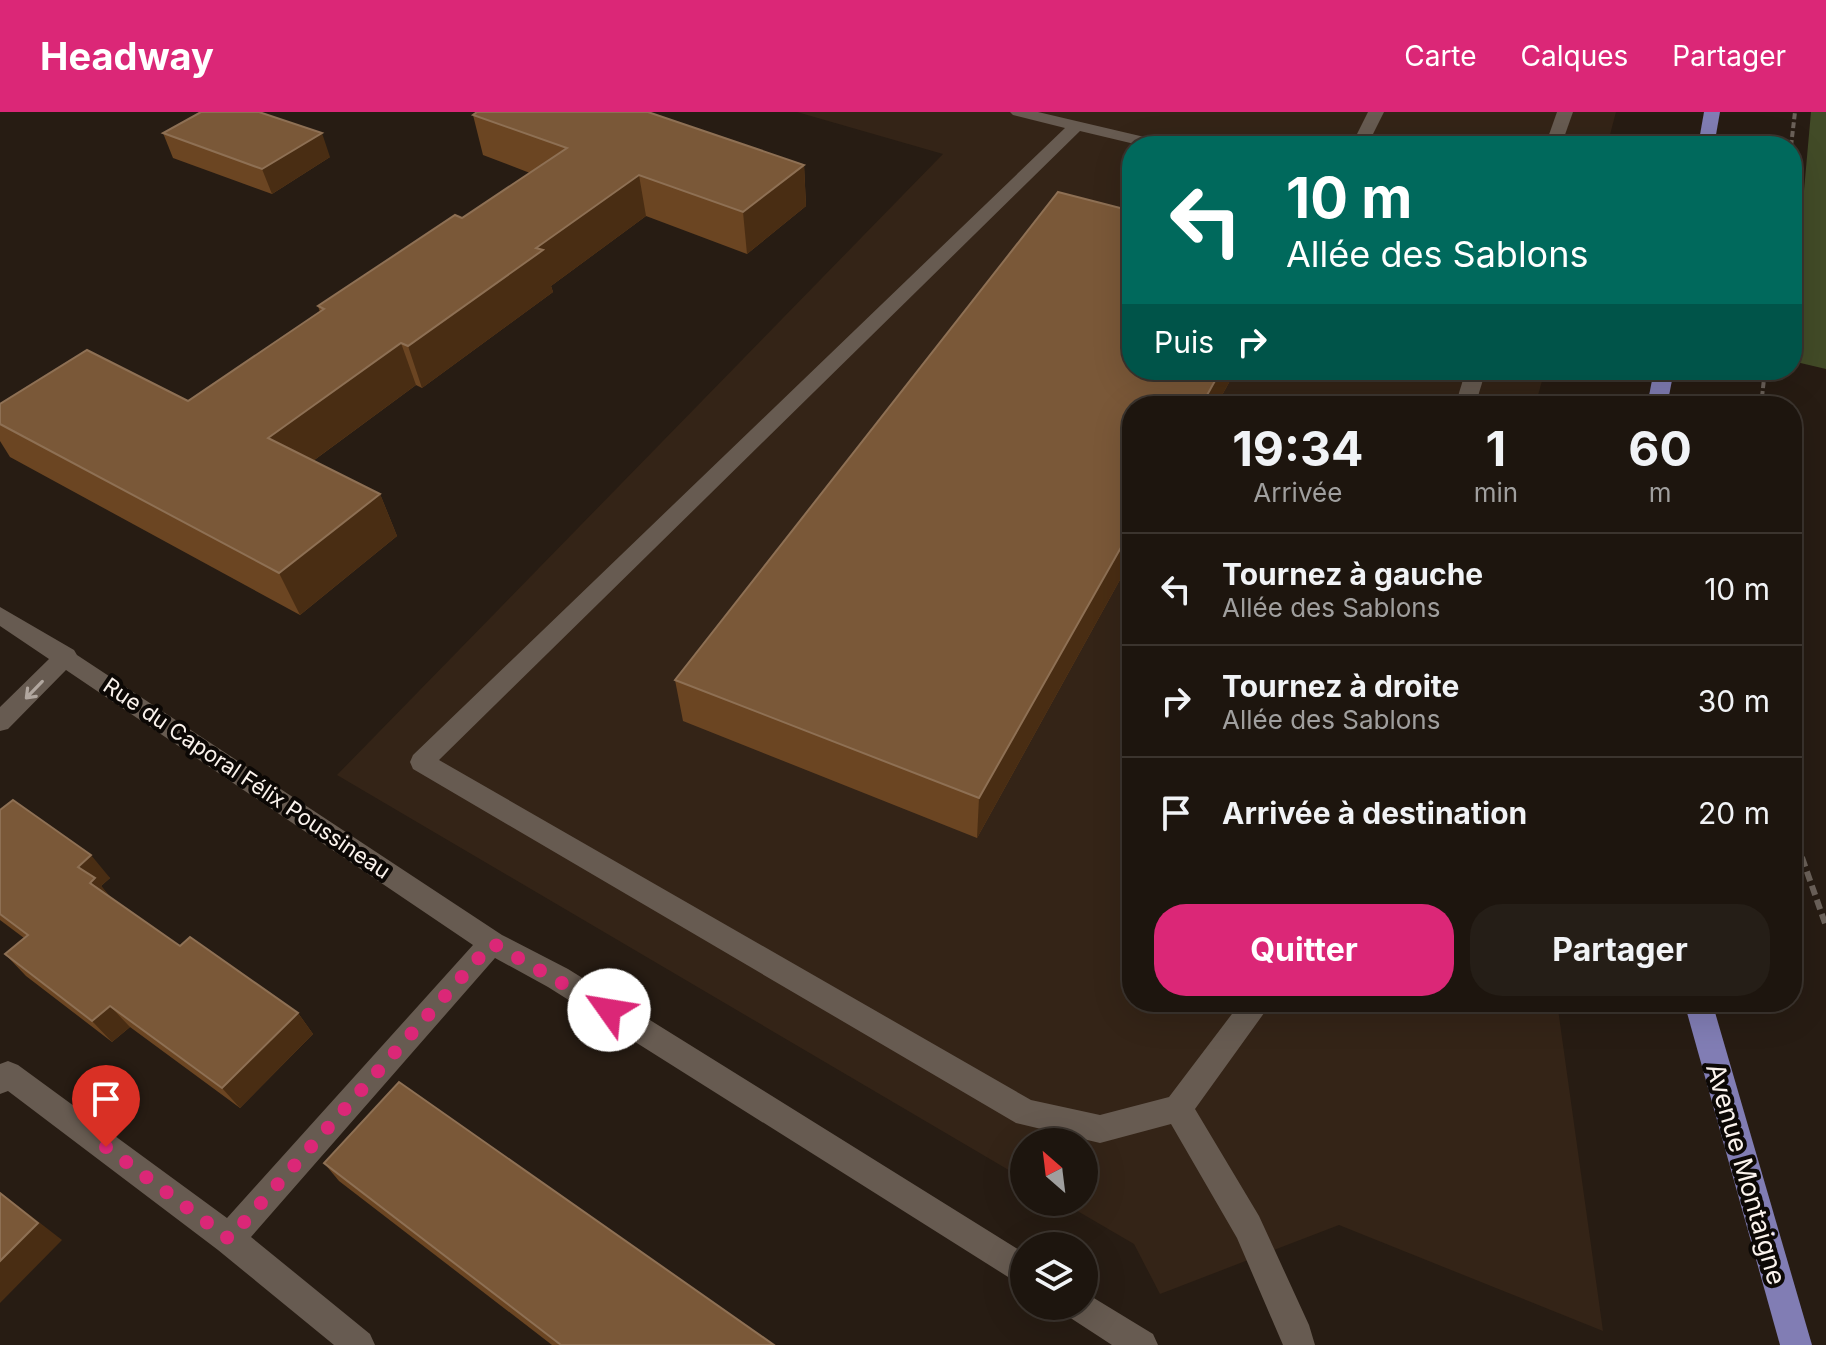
<!DOCTYPE html>
<html lang="fr">
<head>
<meta charset="utf-8">
<style>
	body { margin:0; font-family:Inter,sans-serif; background:#251e17; color:#f1f3f6; height:100vh; display:flex; flex-direction:column; font-size:30px; white-space:nowrap }
	* { box-sizing:border-box; margin:0 }
	p { font-size:26px; color:#a09f9e }
	.icon { flex:none; width:44px; height:44px; fill:none; stroke:currentColor; stroke-width:2; stroke-linecap:round; stroke-linejoin:round }
	.map { position:relative; flex:1; overflow:hidden }
	.details { position:absolute; left:1122px; top:284px; width:680px; height:616px; display:flex; flex-direction:column; background:#1d150e; border-radius:32px; box-shadow:0 8px 32px #0002,0 0 0 2px #3b342e }
	.details>* { flex:none }
	.guide { position:absolute; left:1122px; top:24px; width:680px; height:244px; border-radius:32px; box-shadow:0 8px 32px #0002,0 0 0 2px #3b342e; background:#00695c; color:#fff; overflow:hidden }
	.needle { width:52px; rotate:332deg }
	.buttons { position:absolute; left:1010px; top:1016px; display:grid; gap:16px }
	.buttons a { display:grid; place-items:center; width:88px; height:88px; border-radius:50%; background:#1d150e; box-shadow:0 8px 32px #0002,0 0 0 2px #3b342e; font-size:40px }
	.pin { position:absolute; display:grid; place-items:center; width:68px; height:68px; color:#fff; margin:-82px -34px; border-radius:50% 50% 50% 0; rotate:-45deg; box-shadow:0 0 8px #0007 }
	.pin .icon { rotate:45deg }
	.me { position:absolute; width:88px; margin:-44px; rotate:302deg; stroke-linejoin:round; filter:drop-shadow(0 0 6px #0008) }
	.turn { display:flex; align-items:center; gap:28px; height:168px; padding:0 32px; font-size:36px }
	.turn .icon { width:104px; height:104px; stroke-width:2.5 }
	.turn b { display:block; font-size:56px; line-height:68px }
	.then { display:flex; align-items:center; height:76px; padding:0 32px; background:#0003; gap:16px; font-size:30px }
	.eta { display:flex; justify-content:space-evenly; align-items:center; height:136px; text-align:center }
	.eta b { font-size:48px; font-weight:700; line-height:56px }
	.button { display:flex; gap:16px; margin-top:auto; padding:16px 32px }
	.button a { flex:1; height:92px; border-radius:32px; background:#db2777; color:#fff; font-size:32px; font-weight:700; line-height:92px; text-align:center }
	.button a+a { background:#251e17; color:#f1f3f6 }
	ul { padding:0; list-style:none }
	li { display:flex; align-items:center; gap:24px; height:112px; padding:0 32px; border-top:2px solid #3b342e }
	li div { flex:1 }
	li b { display:block; font-size:30px }
	li em { font-style:normal }
	header { display:flex; align-items:center; gap:48px; box-sizing:border-box; height:112px; padding:0 40px; background:#db2777; color:#fff }
	header strong { font-size:38px }
	nav { display:flex; gap:44px; margin-inline-start:auto; font-size:28px }
	.map>svg:first-child { display:block }
	.built { fill:#342417 }
	.green { fill:#424b27 }
	.lines { fill:none; stroke-linecap:round; stroke-linejoin:round }
	.path-far1 { stroke:#6b6159; stroke-width:4; stroke-dasharray:6 3; stroke-linecap:butt }
	.path { stroke:#6b6159; stroke-width:6; stroke-dasharray:10 5; stroke-linecap:butt }
	.service { fill:#675b51; fill-rule:evenodd }
	.minor { fill:#675b51; fill-rule:evenodd }
	.primary { fill:#817db4; fill-rule:evenodd }
	.wall { fill:#6b4522 }
	.shaded-wall { fill:#492d13 }
	.building { fill:#7a5838; stroke:#8e7054; stroke-width:2 }
	.oneway { stroke:#b1a79f }
	.route { stroke:#db2777; stroke-width:14; stroke-dasharray:0 25.2 }
	.labels { text-anchor:middle; stroke-width:8; stroke-linejoin:round; paint-order:stroke }
	.street-label { font-size:22px; fill:#fbf3ed; stroke:#0c0805 }
	.near-street-label { font-size:26px; fill:#fbf3ed; stroke:#0c0805 }
</style>
</head>
<body>
<header>
<strong>Headway</strong>
<nav><a>Carte</a><a>Calques</a><a>Partager</a></nav>
</header>
<div class="map">
<svg width="1826" height="1233" viewBox="0 0 1826 1233">
	<rect width="100%" height="100%" fill="#271c13"/>
	<!-- built -->
	<polygon class="built" points="797,0 1616,0 1607,34 1132,34 1132,258 1545,258 1535,294 1132,294 1132,890 1557,890 1603,1219 1339,1113 1160,1182 1134,1132 1062,1090 1084,1090 1084,1030 1024,1030 1024,1067 337,663 943,42"/>
	<!-- green -->
	<polygon class="green" points="1811,0 1826,0 1826,257 1792,249 1792,213"/>
	<g class="lines">
		<!-- path-far1 -->
		<g class="path-far1">
			<polyline points="1791,34 1795,0"/>
			<polyline points="1761,294 1765,258"/>
		</g>
		<!-- path -->
		<polyline class="path" points="1792,717 1826,814"/>
		<!-- service -->
		<g class="service">
			<polygon points="1010,0 1038,0 1170,31 1172,34 1143,34 1080,19 439,648 1031,988 1100,1003 1169,985 1241,890 1272,890 1195,997 1259,1104 1309,1213 1315,1233 1283,1233 1237,1126 1171,1012 1100,1031 1016,1011 413,657 410,650 413,643 1065,16 1013,3"/>
			<polygon points="1368,0 1384,0 1367,34 1351,34"/>
			<polygon points="1557,0 1573,0 1561,34 1545,34"/>
			<polygon points="1466,258 1486,258 1475,294 1455,294"/>
		</g>
		<!-- minor -->
		<g class="minor">
			<polygon points="0,495 74,538 77,543 502,823 568,857 1024,1141 1024,1175 548,875 495,846 251,1125 370,1222 375,1233 334,1233 218,1138 8,979 0,982 0,952 8,949 18,953 227,1106 473,833 66,558 8,617 0,619 0,595 49,547 0,514"/>
			<polygon points="1084,1180 1153,1222 1158,1233 1112,1233 1069,1205 1064,1194 1084,1194"/>
		</g>
		<!-- primary -->
		<g class="primary">
			<polygon points="1704,0 1720,0 1714,34 1698,34"/>
			<polygon points="1654,258 1674,258 1667,294 1647,294"/>
			<polygon points="1684,890 1712,890 1812,1233 1780,1233"/>
		</g>
	</g>
	<!-- wall -->
	<g class="wall">
		<polygon points="473,3 804,53 806,94 747,142 646,104 551,174 553,180 422,276 416,273 313,349 380,382 397,424 300,503 10,345 0,329 0,292 188,289 320,200 318,194 462,106 530,61 483,43"/>
		<polygon points="163,21 330,45 272,82 173,46"/>
		<polygon points="1058,80 1132,99 1132,258 1236,258 1216,294 1132,294 1132,446 977,726 683,609 675,568"/>
		<polygon points="0,698 110,766 101,774 111,786 180,834 298,901 313,922 240,996 130,915 112,930 26,864 5,842 24,826 0,808"/>
		<polygon points="324,1051 774,1233 552,1233 339,1069"/>
	</g>
	<!-- shaded-wall -->
	<g class="shaded-wall">
		<polygon points="322,21 330,45 272,82 262,57"/>
		<polygon points="804,53 806,94 747,142 743,100"/>
		<polygon points="639,63 646,104 551,174 553,180 422,276 408,234 536,136"/>
		<polygon points="401,231 416,273 287,368 268,326"/>
		<polygon points="1221,258 1236,258 1216,294 1201,294"/>
		<polygon points="380,382 397,424 300,503 279,461"/>
		<polygon points="1132,416 1132,446 977,726 979,686"/>
		<polygon points="91,743 110,766 101,774 114,789 109,794 78,755"/>
		<polygon points="110,894 130,915 112,930 92,909"/>
		<polygon points="298,901 313,922 240,996 222,976"/>
		<polygon points="0,1080 62,1128 0,1191"/>
	</g>
	<!-- building -->
	<g class="building">
		<polygon points="201,0 259,0 322,21 262,57 163,21"/>
		<polygon points="477,0 648,0 804,53 743,100 639,63 536,136 543,138 408,234 401,231 268,326 380,382 279,461 0,312 0,292 87,238 188,289 324,197 318,194 455,103 462,106 567,36 473,3"/>
		<polygon points="1058,80 1132,99 1132,258 1221,258 1201,294 1132,294 1132,416 979,686 675,568"/>
		<polygon points="13,688 91,743 78,755 95,766 90,771 180,834 190,825 298,901 222,976 110,894 92,909 5,842 28,823 0,802 0,698"/>
		<polygon points="399,970 774,1233 561,1233 324,1051"/>
		<polygon points="0,1081 38,1111 0,1149"/>
	</g>
	<!-- one-way arrows -->
	<defs><path id="oneway-shaft" d="M-6 0H5M1.5-3L5.5 0L1.5 3" fill="none" stroke-width="1.6" stroke-linecap="round" stroke-linejoin="round" transform="scale(2)"/></defs>
	<use class="oneway" href="#oneway-shaft" transform="translate(34 578) rotate(134)"/>
	<g class="lines">
		<!-- route -->
		<polyline class="route" points="106,1035 229,1127 492,831 609,898"/>
	</g>
	<g class="labels">
		<!-- street labels -->
		<g class="street-label">
			<text transform="translate(247 666) rotate(34)" y="8">Rue du Caporal Félix Poussineau</text>
		</g>
		<!-- near-street labels -->
		<g class="near-street-label">
			<text transform="translate(1746 1062) rotate(74)" y="9">Avenue Montaigne</text>
		</g>
	</g>
</svg>
<div class="buttons">
<a><svg class="needle" viewBox="-14 -14 28 28"><path d="M0-13l5 13h-10z" fill="#e53935"/><path d="M0 13l5-13h-10z" fill="#a09f9e"/></svg></a>
<a><svg class="icon" aria-label="layers" viewBox="0 0 24 24"><path d="M12 4l9 5-9 5-9-5zM3 14l9 5 9-5"/></svg></a>
</div>
<div class="pin" style="left:106px;top:1035px;background:#d93025"><svg class="icon" aria-label="arrive" viewBox="0 0 24 24"><path d="M6 21V4h12l-3 4 3 4H6"/></svg></div>
<svg class="me" style="left:609px;top:898px" viewBox="-20 -20 40 40"><circle r="19" fill="#fff"/><path d="M0-13L10 11 0 6-10 11z" fill="#db2777"/></svg>
<div class="guide">
<div class="turn"><svg class="icon" aria-label="left" viewBox="0 0 24 24"><path d="M17 20v-9H6M10 6l-5 5 5 5"/></svg><div><b>10 m</b>Allée des Sablons</div></div>
<div class="then">Puis<svg class="icon" aria-label="right" viewBox="0 0 24 24"><path d="M7 20v-9h11M14 6l5 5-5 5"/></svg></div>
</div>
<section class="details">
<div class="eta">
<div><b>19:34</b><p>Arrivée</p></div>
<div><b>1</b><p>min</p></div>
<div><b>60</b><p>m</p></div>
</div>
<ul>
<li><svg class="icon" aria-label="left" viewBox="0 0 24 24"><path d="M17 20v-9H6M10 6l-5 5 5 5"/></svg><div><b>Tournez à gauche</b><p>Allée des Sablons</p></div><em>10 m</em></li>
<li><svg class="icon" aria-label="right" viewBox="0 0 24 24"><path d="M7 20v-9h11M14 6l5 5-5 5"/></svg><div><b>Tournez à droite</b><p>Allée des Sablons</p></div><em>30 m</em></li>
<li><svg class="icon" aria-label="arrive" viewBox="0 0 24 24"><path d="M6 21V4h12l-3 4 3 4H6"/></svg><div><b>Arrivée à destination</b></div><em>20 m</em></li>
</ul>
<div class="button"><a>Quitter</a><a>Partager</a></div>
</section>
</div>
</body>
</html>
